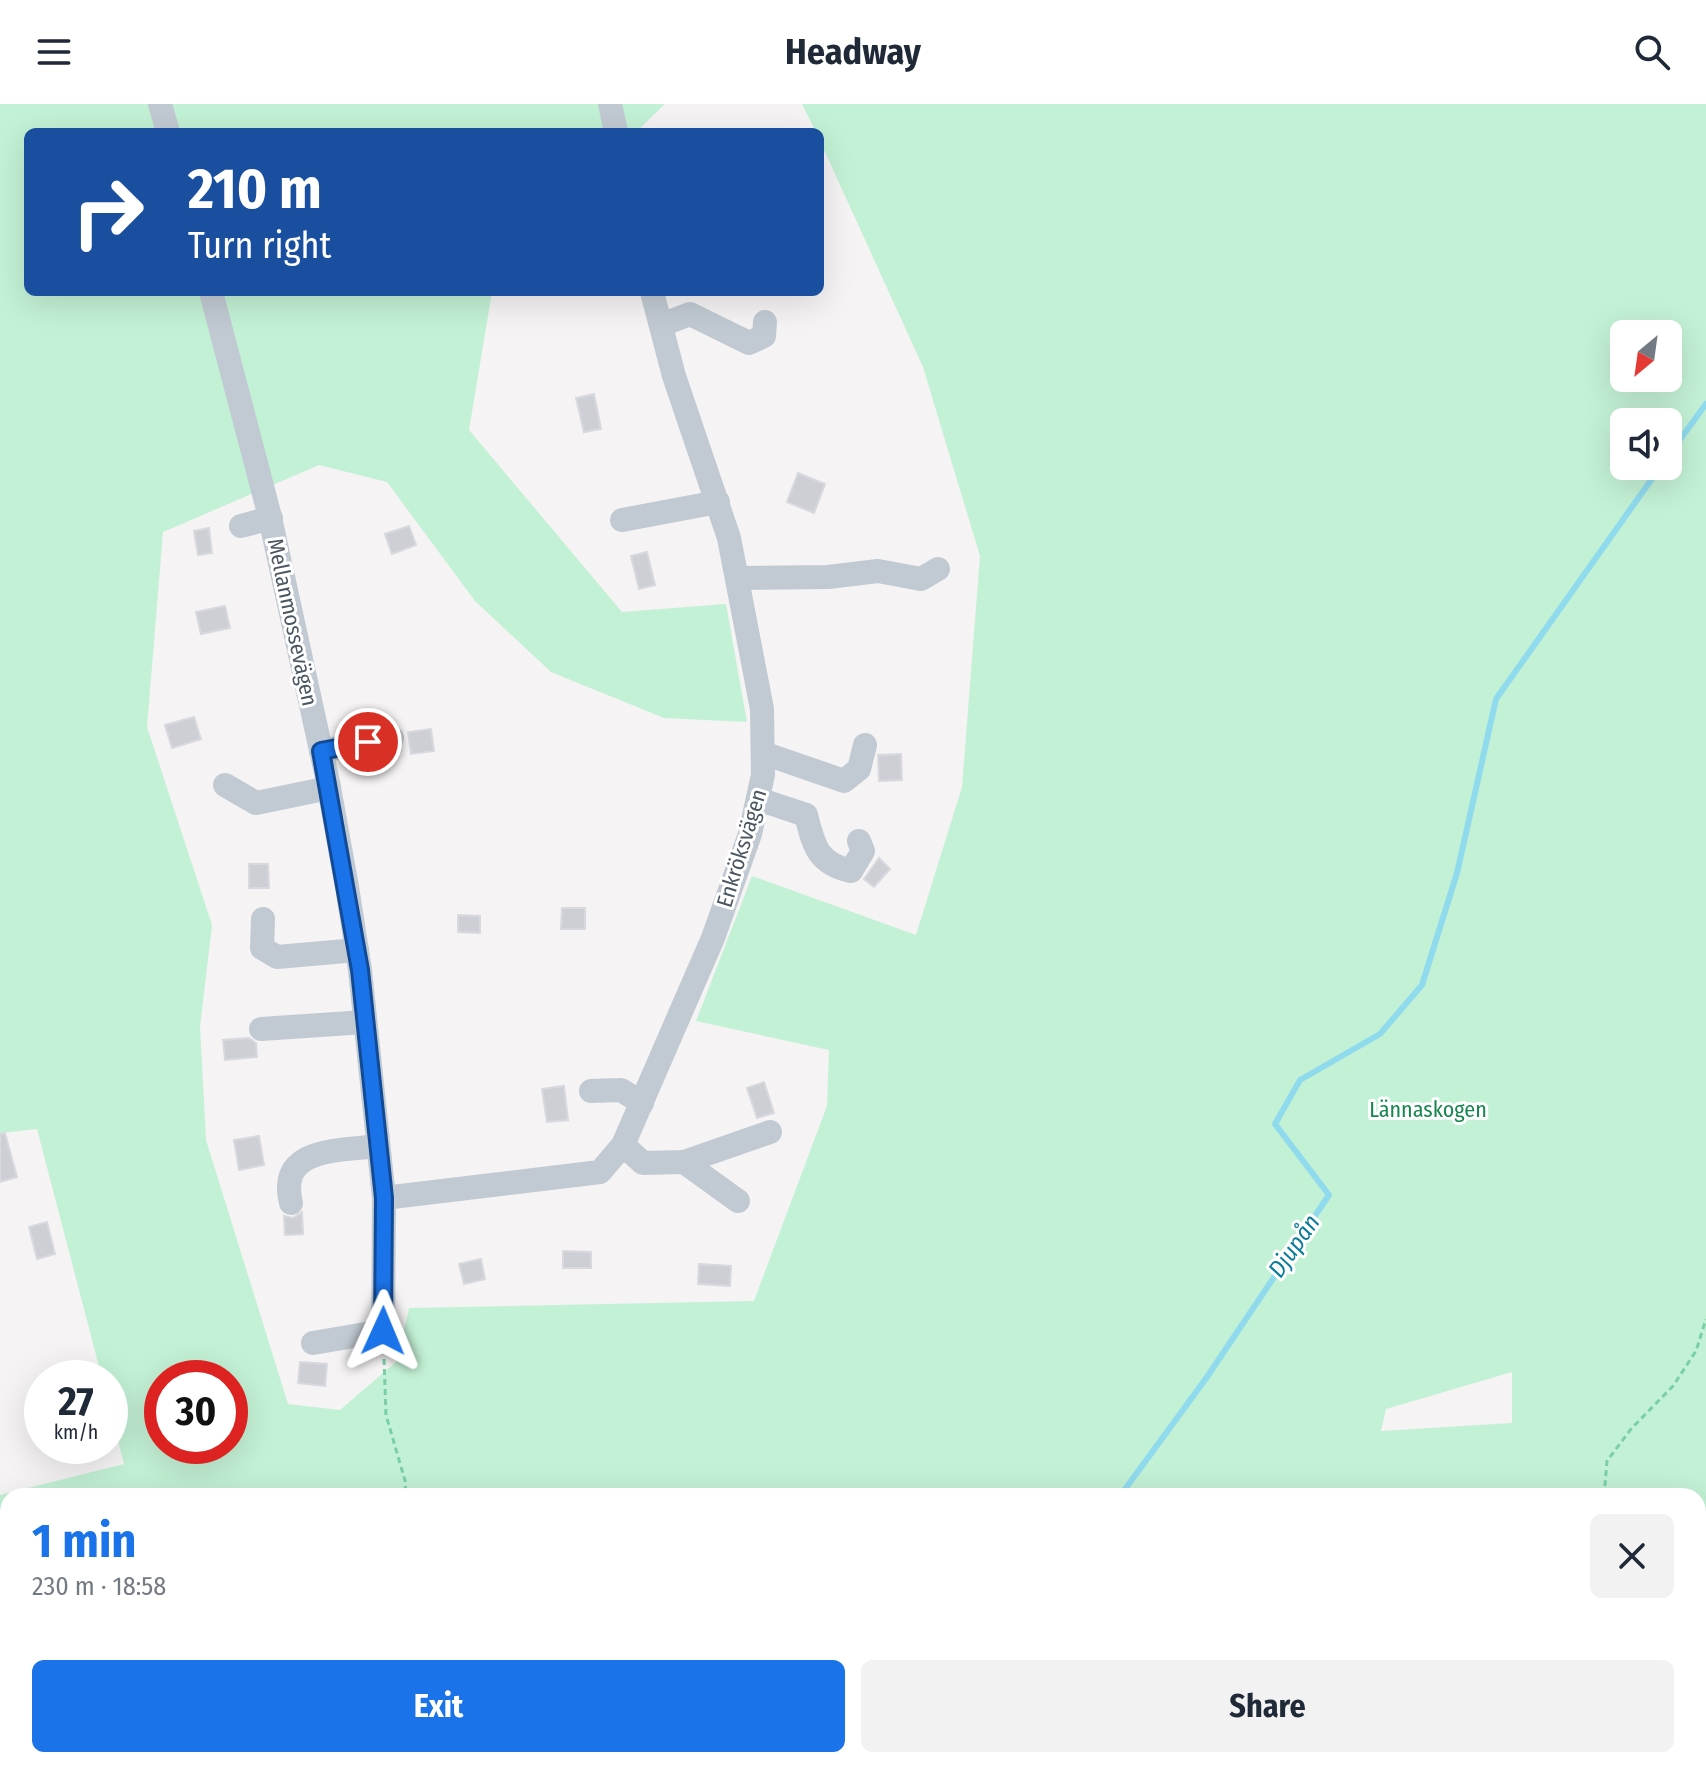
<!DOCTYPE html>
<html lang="en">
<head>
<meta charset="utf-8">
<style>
	body { margin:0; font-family:"Fira Sans Condensed",sans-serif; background:#f2f2f3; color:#1f2937; height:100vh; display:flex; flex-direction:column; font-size:30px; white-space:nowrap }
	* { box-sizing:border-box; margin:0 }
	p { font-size:26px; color:#747a83 }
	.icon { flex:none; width:44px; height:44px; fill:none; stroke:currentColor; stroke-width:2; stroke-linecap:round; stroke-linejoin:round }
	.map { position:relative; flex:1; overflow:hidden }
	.drawer { position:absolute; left:0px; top:1384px; width:1706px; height:280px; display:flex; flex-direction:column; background:#fff; border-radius:24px 24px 0 0; box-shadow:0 8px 32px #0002 }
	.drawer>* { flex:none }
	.guide { position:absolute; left:24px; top:24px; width:800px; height:168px; border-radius:12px; box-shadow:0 8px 32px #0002; background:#1a4fa0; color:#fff; overflow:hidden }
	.needle { width:52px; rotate:209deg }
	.tools { position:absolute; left:1610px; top:216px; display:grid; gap:16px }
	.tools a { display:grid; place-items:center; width:72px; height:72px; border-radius:12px; background:#fff; box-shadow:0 8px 32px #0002; font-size:40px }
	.speed { position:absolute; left:24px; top:1256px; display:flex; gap:16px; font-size:40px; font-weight:700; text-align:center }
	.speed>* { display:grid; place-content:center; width:104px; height:104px; border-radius:50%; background:#fff; box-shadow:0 8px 32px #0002; line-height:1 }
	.speed small { font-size:20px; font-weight:400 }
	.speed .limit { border:12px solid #d22; background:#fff; color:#111 }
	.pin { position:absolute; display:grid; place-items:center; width:68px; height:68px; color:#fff; margin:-34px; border:4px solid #fff; border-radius:50%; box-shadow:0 2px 8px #0007 }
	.me { position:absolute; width:88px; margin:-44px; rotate:1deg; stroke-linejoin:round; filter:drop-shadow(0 0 6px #0008) }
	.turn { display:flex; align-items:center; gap:28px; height:168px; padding:0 32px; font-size:36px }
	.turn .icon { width:104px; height:104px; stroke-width:2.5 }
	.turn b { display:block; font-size:56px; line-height:68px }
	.round { display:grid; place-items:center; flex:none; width:84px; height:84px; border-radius:12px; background:#f2f2f3 }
	.headline { display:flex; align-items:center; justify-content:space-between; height:136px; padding:0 32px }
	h1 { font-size:48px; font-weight:700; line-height:60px; color:#1a73e8 }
	.action { display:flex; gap:16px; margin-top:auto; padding:16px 32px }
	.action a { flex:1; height:92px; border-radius:12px; background:#1a73e8; color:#fff; font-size:32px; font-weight:700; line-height:92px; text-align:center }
	.action a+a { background:#f2f2f3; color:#1f2937 }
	header { display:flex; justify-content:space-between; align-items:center; height:104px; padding:0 32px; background:#fff; font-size:36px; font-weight:700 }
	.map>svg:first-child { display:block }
	.green { fill:#c3f1d5; fill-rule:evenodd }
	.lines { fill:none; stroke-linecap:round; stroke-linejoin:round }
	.stream { stroke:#90daee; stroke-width:6 }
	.building { fill:#cdcfd5; stroke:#d7d9de; stroke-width:2 }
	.path { stroke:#7ad0a6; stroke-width:3; stroke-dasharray:6 4; stroke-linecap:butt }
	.minor { stroke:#c1cad2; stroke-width:24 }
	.route-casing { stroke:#114b97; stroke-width:20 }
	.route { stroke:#1a73e8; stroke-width:14 }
	.labels { text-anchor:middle; stroke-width:6; stroke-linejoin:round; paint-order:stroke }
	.street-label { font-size:22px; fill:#4a5661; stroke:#fff }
	.park-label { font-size:22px; fill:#17864f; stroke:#fff }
	.water-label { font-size:24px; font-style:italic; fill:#0c7c9b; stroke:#fff }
</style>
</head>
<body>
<header><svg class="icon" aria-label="menu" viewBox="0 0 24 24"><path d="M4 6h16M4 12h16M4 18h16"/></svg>Headway<svg class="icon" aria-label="search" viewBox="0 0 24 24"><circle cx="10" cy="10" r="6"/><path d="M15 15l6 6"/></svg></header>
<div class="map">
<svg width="1706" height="1664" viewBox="0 0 1706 1664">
	<rect width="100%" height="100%" fill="#f5f3f3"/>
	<!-- green -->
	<path class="green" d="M 0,0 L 665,0 L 636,28 L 28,28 L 28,188 L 492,188 L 469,326 L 622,508 L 726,500 L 747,618 L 664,614 L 551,568 L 475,497 L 387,378 L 319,361 L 163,428 L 147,623 L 212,821 L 200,923 L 206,1036 L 288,1300 L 340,1306 L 397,1257 L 409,1204 L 754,1197 L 827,1002 L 829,946 L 696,917 L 752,772 L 916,831 L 962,683 L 980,452 L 923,263 L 820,37 L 820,28 L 816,28 L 802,0 L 1706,0 L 1706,1664 L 330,1664 L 357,1656 L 1698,1656 L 1698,1392 L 8,1392 L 8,1656 L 49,1656 L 21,1664 L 0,1664 L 0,1391 L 124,1360 L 110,1306 L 110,1274 L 102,1274 L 37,1025 L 0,1029 ZM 1624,230 L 1668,230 L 1668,274 L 1624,274 ZM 1624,318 L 1668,318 L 1668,362 L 1624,362 ZM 1512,1268 L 1512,1319 L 1381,1327 L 1386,1305 ZM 162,1274 L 230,1274 L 230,1342 L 162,1342 Z"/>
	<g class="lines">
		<!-- stream -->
		<g class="stream">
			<polyline points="1668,352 1706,300"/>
			<polyline points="1120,1392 1207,1273 1329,1091 1275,1020 1300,976 1380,930 1422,881 1457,769 1496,595 1661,362"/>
			<polyline points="936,1664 941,1656"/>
		</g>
	</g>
	<!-- building -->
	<g class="building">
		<polygon points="594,290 601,325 584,328 576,294"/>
		<polygon points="798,369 825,380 814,409 787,398"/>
		<polygon points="409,422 416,441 392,450 385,430"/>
		<polygon points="209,424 212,449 198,451 194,427"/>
		<polygon points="647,448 655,481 639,485 631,452"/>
		<polygon points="225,502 230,524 201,530 196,508"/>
		<polygon points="194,613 201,635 172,644 165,621"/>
		<polygon points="431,625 434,647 411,650 408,628"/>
		<polygon points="901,650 902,676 879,677 878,651"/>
		<polygon points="879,754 890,765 874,783 864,775"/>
		<polygon points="249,760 268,760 269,784 249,784"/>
		<polygon points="562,804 585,804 585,825 561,825"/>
		<polygon points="458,811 480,812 480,829 458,828"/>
		<polygon points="249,934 256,939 257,953 225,956 223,936"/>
		<polygon points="764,978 774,1009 757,1014 747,984"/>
		<polygon points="564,982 568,1016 547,1018 542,985"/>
		<polygon points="5,1029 17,1073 0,1078 0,1030"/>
		<polygon points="259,1032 264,1061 239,1066 234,1036"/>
		<polygon points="302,1108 303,1130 285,1131 284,1112 293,1114"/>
		<polygon points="47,1118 55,1150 37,1155 29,1123"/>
		<polygon points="563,1147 591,1148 591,1164 563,1164"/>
		<polygon points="481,1155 485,1175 464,1180 459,1160"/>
		<polygon points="699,1160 731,1162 730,1182 698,1180"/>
		<polygon points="300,1258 327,1260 325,1282 298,1279"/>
	</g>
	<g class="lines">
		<!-- path -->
		<g class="path">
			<polyline points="384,1255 386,1311 406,1380 404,1392"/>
			<polyline points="1604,1392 1607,1357 1631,1325 1673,1282 1696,1247 1706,1215"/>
			<polyline points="0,1496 8,1505"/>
			<polyline points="0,1533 8,1528"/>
			<polyline points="1698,1575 1706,1543"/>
			<polyline points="289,1656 295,1662"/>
			<polyline points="295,1664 300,1656"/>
			<polyline points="1503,1664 1505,1656"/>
			<polyline points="1657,1664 1660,1656"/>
		</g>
		<!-- minor -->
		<g class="minor">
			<polyline points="160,0 168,28"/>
			<polyline points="610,0 616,28"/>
			<polyline points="211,188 269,409 328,678 347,783 360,866 384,1094 383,1234"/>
			<polyline points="661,221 690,210 749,239 764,232 765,218"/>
			<polyline points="622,416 718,398"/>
			<polyline points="241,422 271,414"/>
			<polyline points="738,474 828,473 878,467 921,475 938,465"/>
			<polyline points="321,647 392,634"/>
			<polyline points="763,649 844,677 859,665 865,641"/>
			<polyline points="225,681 256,699 329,684"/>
			<path d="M 758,695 L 806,711 C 814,742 817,759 851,767 L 863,747 L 859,737"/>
			<polyline points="263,815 262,844 277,853 357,846"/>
			<polyline points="261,925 365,918"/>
			<polyline points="591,987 621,986 642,999"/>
			<polyline points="623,1041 643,1059 684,1058 770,1028"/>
			<polyline points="684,1058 738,1097"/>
			<polyline points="384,1094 600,1068 623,1041 713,834 750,730 763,671 762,605 729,434 674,272 652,188"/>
			<path d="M 291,1099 C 277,1042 341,1047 378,1042"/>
			<polyline points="313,1239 383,1227"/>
		</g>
	</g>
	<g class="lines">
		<!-- route casing -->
		<g class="route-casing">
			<polyline id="route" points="368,638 321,647 360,866 384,1094 383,1227"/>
		</g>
		<!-- route -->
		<use href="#route" class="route"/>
	</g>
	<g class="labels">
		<!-- street labels -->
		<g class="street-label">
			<text transform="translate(293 518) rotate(78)" y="8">Mellanmossevägen</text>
			<text transform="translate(741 744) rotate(-73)" y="8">Enkröksvägen</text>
		</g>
		<!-- park labels -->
		<g class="park-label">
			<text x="1428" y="1013">Lännaskogen</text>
		</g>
		<!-- water labels -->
		<g class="water-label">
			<text transform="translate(1294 1142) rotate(-55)" y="8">Djupån</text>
		</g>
	</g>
</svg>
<div class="tools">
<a><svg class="needle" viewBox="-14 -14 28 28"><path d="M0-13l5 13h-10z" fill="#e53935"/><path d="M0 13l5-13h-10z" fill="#747a83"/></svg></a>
<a><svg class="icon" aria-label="sound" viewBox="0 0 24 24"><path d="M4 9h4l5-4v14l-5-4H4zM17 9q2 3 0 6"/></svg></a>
</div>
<div class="speed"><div>27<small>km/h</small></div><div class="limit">30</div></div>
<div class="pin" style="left:368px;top:638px;background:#d93025"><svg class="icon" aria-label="arrive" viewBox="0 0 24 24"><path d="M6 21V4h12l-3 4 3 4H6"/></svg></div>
<svg class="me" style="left:383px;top:1227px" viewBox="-20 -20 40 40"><path d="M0-17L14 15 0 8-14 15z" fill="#1a73e8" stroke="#fff" stroke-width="4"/></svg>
<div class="guide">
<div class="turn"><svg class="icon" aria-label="right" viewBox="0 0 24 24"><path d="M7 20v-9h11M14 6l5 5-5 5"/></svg><div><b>210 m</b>Turn right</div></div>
</div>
<section class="drawer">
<div class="headline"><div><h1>1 min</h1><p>230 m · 18:58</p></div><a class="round"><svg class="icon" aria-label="close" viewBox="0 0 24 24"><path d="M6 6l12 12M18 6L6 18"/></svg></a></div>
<div class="action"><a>Exit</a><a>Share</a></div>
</section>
</div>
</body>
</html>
